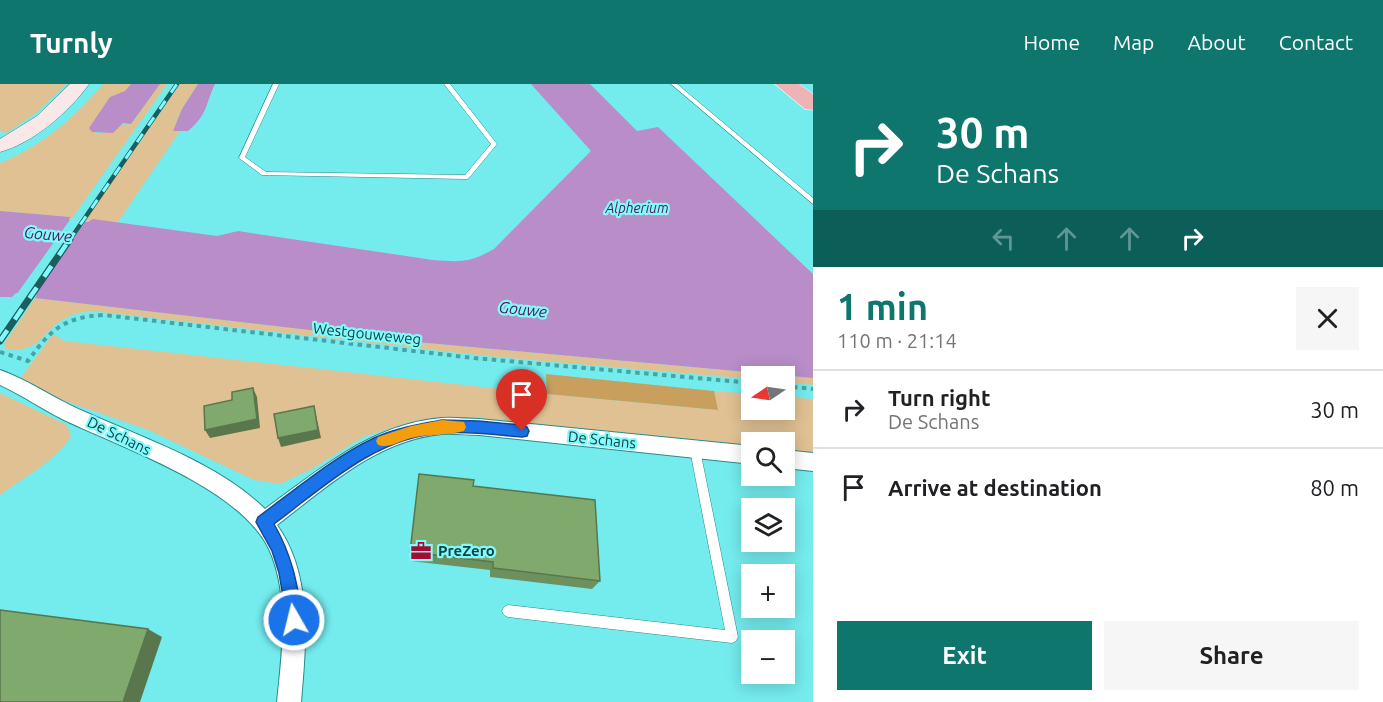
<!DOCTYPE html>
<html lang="en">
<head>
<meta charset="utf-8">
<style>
	body { margin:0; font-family:Ubuntu,sans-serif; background:#f6f6f6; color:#202124; height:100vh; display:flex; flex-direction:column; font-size:22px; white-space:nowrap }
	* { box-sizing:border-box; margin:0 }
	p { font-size:20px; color:#757577 }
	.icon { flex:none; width:33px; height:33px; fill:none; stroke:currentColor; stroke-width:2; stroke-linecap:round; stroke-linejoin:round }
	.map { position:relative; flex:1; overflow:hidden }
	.sheet { display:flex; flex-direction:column; background:#fff; width:570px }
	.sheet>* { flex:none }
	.top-card { background:#0f766e; color:#fff; overflow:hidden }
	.needle { width:39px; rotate:257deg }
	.tools { position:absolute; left:741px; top:282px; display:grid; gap:12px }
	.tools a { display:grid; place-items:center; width:54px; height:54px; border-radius:0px; background:#fff; box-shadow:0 3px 15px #0003; font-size:30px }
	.pin { position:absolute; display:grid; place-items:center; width:51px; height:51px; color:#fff; margin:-62px -26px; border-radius:50% 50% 50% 0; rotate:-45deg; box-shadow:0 0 6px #0007 }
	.pin .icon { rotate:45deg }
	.me { position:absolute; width:66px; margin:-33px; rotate:352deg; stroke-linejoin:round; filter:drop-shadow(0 0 4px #0008) }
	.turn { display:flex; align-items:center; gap:21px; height:126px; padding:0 24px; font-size:27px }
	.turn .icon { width:78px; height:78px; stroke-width:2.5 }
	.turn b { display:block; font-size:42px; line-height:51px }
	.lanes { display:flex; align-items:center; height:57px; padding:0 24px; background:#0003; justify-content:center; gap:30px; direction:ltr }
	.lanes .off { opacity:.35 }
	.round { display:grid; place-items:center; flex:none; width:63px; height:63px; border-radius:0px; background:#f6f6f6 }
	.summary { display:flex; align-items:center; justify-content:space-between; height:102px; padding:0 24px }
	h1 { font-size:36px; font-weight:700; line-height:45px; color:#0f766e }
	.cta { display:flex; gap:12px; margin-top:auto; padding:12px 24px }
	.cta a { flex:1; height:69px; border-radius:0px; background:#0f766e; color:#fff; font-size:24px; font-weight:700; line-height:69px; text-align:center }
	.cta a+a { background:#f6f6f6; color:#202124 }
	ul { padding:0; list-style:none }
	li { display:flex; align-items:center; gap:18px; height:78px; padding:0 24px; border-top:2px solid #e0e0e0 }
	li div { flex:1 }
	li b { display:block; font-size:22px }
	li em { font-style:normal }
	header { display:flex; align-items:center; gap:36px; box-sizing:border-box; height:84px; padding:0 30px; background:#0f766e; color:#fff }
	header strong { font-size:28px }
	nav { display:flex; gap:33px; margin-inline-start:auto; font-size:21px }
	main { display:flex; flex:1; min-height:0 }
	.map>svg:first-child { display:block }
	.green { fill:#e0c193 }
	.forest { fill:#c99f5e }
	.water { fill:#b88dc8 }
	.pier { fill:#74ecee }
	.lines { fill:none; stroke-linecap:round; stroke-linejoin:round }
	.lane-casing { stroke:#2a8a8c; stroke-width:1 }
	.street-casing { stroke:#2a8a8c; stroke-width:2 }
	.secondary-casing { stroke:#2a8a8c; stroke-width:1 }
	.highway-casing { stroke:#fff; stroke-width:1 }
	.path { stroke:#47a4a5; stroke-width:4; stroke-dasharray:4.5 4.5; stroke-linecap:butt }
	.lane { fill:#fff; fill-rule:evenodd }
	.street { fill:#fff; fill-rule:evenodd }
	.secondary { fill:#fae8e8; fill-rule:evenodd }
	.highway { fill:#eeb3b4; fill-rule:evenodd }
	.rail-far1-casing { stroke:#1c5d5e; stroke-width:4.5 }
	.rail-casing { stroke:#1c5d5e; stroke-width:7 }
	.rail-far1 { stroke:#82fafc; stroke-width:3; stroke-dasharray:10; stroke-linecap:butt }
	.rail { stroke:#82fafc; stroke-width:4.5; stroke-dasharray:13; stroke-linecap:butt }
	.wall { fill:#6d915e }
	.shaded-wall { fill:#59764c }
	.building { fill:#7fa96d; stroke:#59764c; stroke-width:1.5 }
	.route { fill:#1a73e8; stroke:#114b97; stroke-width:1.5 }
	.slow { fill:#f59e0b }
	.labels { text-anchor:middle; stroke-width:4.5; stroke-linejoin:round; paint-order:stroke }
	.far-water-label { font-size:14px; font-style:italic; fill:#4f1960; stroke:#82fafc }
	.street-label { font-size:15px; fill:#0c4344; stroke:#82fafc }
	.poi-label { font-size:15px; font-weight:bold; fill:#0c4344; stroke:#82fafc; text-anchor:start }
	.water-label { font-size:16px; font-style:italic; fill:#4f1960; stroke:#82fafc }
</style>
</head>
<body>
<header>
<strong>Turnly</strong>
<nav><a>Home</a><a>Map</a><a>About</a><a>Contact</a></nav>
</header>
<main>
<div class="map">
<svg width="813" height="618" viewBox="0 0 813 618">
	<rect width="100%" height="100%" fill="#74ecee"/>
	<!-- green -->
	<g class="green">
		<polygon points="0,0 67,0 36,29 7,49 0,47"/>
		<path d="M 103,0 L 131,0 L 125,7 L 110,14 L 95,50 C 109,49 118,39 131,40 L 160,0 L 167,0 L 73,133 L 87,134 L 180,0 L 198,0 L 182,25 L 173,47 L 180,47 L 118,138 C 100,136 86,138 68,136 L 69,133 L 0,127 L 0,79 C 42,62 74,34 103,0 Z"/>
		<path d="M 35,214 L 395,256 L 813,294 L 813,301 L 785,298 L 784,292 L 752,292 L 751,295 L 486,272 L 92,227 C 84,228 75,229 68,233 C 41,245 43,270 6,265 L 4,260 Z"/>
		<polygon points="53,250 65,257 547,310 717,326 714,307 751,310 752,326 784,326 785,313 813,315 813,370 785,367 784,358 752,358 751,363 480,334 446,333 414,337 363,353 312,385 280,400 254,396 148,346 16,300"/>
		<path d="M 0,309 L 67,341 L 71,352 C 60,374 20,396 0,411 Z"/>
	</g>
	<!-- forest -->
	<polygon class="forest" points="546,290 714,307 718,326 547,310"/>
	<!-- water -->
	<g class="water">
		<polygon points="131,0 160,0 131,40 123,39 113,49 92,48 89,44 110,13 125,7"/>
		<path d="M 198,0 L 215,0 C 205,21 208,30 188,47 L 173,47 L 182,25 Z"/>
		<path d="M 531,0 L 590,0 L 637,47 L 658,43 L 813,190 L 813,294 L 395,256 L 35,214 L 37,211 L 16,209 L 12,213 L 0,213 L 0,127 L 70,133 L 69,136 L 88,138 L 93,135 L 217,152 L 238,147 L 433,176 C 461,178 469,179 494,165 L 591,67 Z"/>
	</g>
	<!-- pier -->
	<polygon class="pier" points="72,133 87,135 32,214 17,212 14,214"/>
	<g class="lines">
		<!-- lane casing -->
		<g class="lane-casing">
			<g id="lane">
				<polygon points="273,0 279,0 245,73 266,88 465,91 491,60 444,0 450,0 497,60 469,94 467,95 262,91 239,74"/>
				<polygon points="671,0 677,0 813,114 813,120"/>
				<polygon points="695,362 698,363 700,366 738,553 736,557 732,559 508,533 504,531 502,527 504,523 508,521 725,546 690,366 692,363"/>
			</g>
		</g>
		<!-- street casing -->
		<g class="street-casing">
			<g id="street">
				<path d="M 0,286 C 26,295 49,311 74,323 C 136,352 215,376 265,425 C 319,386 373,339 442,334 C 454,333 467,335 479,335 L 752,362 L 752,380 L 479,351 C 467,351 454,349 442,350 C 377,356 327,403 277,441 C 313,491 306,560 301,618 L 277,618 C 282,569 290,511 269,465 C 240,404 123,364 64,336 C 42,325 22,311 0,301 Z"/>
				<polygon points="784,366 813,369 813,387 784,384"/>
			</g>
		</g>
		<!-- secondary casing -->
		<g class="secondary-casing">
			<path id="secondary" d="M 70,0 L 89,0 C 69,28 33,59 0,68 L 0,55 L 37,32 Z"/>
		</g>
		<!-- highway casing -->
		<g class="highway-casing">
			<polygon id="highway" points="775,0 799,0 813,10 813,26 805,25"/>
		</g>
		<!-- path -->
		<g class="path">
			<path d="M 0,268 L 28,277 C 51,245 64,233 104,231 L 474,274 L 752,299"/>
			<polyline points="784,302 813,305"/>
		</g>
		<!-- lane -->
		<use href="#lane" class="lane"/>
		<!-- street -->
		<use href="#street" class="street"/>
		<!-- secondary -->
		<use href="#secondary" class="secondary"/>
		<!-- highway -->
		<use href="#highway" class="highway"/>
		<!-- rail-far1 casing -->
		<g class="rail-far1-casing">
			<polyline id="rail-far1" points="69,157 177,0"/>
		</g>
		<!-- rail casing -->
		<g class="rail-casing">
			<polyline id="rail" points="0,257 70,155"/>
		</g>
		<!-- rail-far1 -->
		<use href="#rail-far1" class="rail-far1"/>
		<!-- rail -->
		<use href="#rail" class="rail"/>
	</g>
	<!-- wall -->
	<polygon class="wall" points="473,402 600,497 592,505 490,493 490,486 410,477 410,468"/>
	<!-- shaded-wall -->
	<g class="shaded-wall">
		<polygon points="253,304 257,313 260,344 210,354 205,346"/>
		<polygon points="314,322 321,354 281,363 278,354"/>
		<polygon points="148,545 162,553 140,618 123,618"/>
	</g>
	<!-- building -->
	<g class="building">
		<polygon points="253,304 257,335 205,346 204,322 232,316 232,308"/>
		<polygon points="314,322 318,346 278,354 274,330"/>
		<polygon points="419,390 474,396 473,402 595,416 600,497 493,484 493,478 410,468"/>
		<polygon points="0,526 148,545 123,618 0,618"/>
	</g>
	<!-- route -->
	<path class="route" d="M 442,336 L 479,337 L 522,341 L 527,343 L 529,347 L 527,352 L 522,353 C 496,351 470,347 444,349 C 377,352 325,402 274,440 C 293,473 297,500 303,536 L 300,542 L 294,545 L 288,542 L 279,489 L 272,467 L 256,438 L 258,433 C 295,406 332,374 374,354 C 395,344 420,340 442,336 Z"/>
	<!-- slow -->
	<path class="slow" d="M 442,336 L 464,338 L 466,343 L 464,347 C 451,351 426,350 411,354 C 400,357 388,365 378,361 L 376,357 L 378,353 L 411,342 Z"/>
	<!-- icons -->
	<defs>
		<g id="office-bare" transform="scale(1.62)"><path d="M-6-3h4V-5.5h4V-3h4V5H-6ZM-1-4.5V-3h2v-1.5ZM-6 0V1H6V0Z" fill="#a60b33" stroke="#82fafc" stroke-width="2.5" paint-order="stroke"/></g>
	</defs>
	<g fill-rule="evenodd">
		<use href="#office-bare" x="421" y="467"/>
	</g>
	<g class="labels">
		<!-- far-water labels -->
		<g class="far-water-label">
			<text x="637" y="129">Alpherium</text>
		</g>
		<!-- street labels -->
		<g class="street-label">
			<text transform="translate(367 250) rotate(6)" y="5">Westgouweweg</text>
			<text transform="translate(119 352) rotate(26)" y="5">De Schans</text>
			<text transform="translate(602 356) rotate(6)" y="5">De Schans</text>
		</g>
		<!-- poi labels -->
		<g class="poi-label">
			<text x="438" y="472">PreZero</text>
		</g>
		<!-- water labels -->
		<g class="water-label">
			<text transform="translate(48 150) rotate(5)" y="6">Gouwe</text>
			<text transform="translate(523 225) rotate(6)" y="6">Gouwe</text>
		</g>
	</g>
</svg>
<div class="tools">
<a><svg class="needle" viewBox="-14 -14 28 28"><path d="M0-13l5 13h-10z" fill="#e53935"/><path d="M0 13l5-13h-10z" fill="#757577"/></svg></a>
<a><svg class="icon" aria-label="search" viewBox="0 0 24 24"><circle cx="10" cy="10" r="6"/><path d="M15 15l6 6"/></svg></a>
<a><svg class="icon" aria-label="layers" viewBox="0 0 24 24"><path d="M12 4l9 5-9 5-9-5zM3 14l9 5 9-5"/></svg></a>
<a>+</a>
<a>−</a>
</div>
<div class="pin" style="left:522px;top:347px;background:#d93025"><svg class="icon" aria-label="arrive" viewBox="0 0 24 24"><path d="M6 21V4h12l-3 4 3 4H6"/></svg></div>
<svg class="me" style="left:294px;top:536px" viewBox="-20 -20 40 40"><circle r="17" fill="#1a73e8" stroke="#fff" stroke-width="3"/><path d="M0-11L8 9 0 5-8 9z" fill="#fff"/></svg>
</div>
<section class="sheet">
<div class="top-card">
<div class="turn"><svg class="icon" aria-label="right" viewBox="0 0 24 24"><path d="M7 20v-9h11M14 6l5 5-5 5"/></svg><div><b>30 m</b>De Schans</div></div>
<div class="lanes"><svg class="icon off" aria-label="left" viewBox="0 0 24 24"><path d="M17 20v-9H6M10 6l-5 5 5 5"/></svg><svg class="icon off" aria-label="ahead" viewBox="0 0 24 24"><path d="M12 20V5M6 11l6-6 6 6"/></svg><svg class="icon off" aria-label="ahead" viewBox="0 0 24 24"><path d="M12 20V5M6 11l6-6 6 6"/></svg><svg class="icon" aria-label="right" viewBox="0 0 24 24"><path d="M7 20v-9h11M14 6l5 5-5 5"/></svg></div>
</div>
<div class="summary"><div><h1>1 min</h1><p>110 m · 21:14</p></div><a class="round"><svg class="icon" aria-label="close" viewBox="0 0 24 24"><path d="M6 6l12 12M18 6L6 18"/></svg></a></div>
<ul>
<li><svg class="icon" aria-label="right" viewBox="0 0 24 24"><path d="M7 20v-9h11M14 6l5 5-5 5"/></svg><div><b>Turn right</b><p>De Schans</p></div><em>30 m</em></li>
<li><svg class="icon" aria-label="arrive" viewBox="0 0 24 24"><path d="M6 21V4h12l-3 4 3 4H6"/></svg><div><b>Arrive at destination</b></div><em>80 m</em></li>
</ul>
<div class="cta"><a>Exit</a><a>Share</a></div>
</section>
</main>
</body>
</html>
